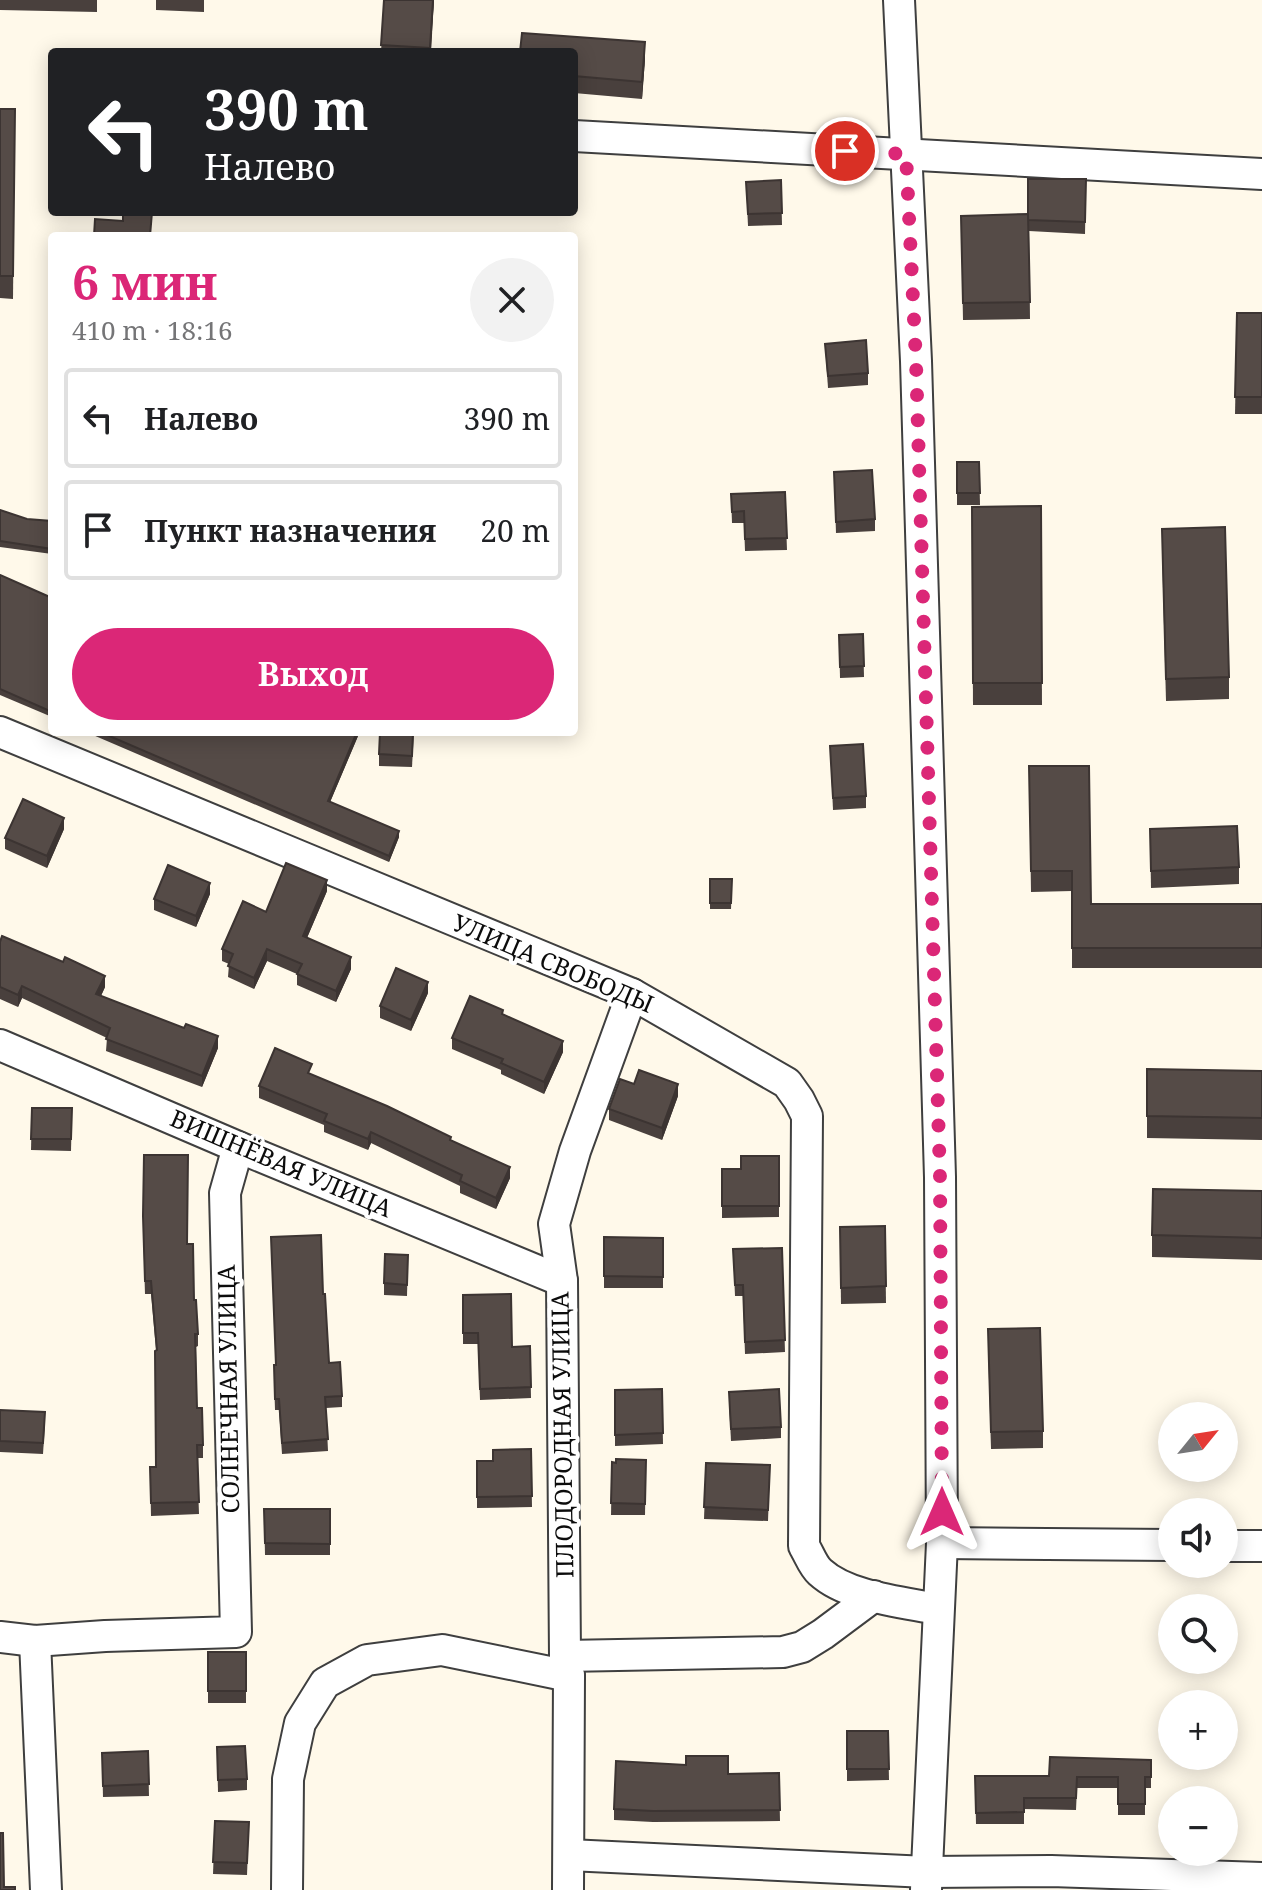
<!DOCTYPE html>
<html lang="ru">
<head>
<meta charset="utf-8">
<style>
	body { margin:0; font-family:"Noto Serif",serif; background:#f2f2f2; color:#202124; height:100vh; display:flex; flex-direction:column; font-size:30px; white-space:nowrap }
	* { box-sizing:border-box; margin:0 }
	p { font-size:26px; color:#757577 }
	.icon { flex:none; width:44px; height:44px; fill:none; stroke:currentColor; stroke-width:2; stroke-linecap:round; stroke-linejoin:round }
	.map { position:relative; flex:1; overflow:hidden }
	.drawer { position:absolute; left:48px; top:232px; width:530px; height:504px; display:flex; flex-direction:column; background:#fff; border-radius:8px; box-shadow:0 4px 20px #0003 }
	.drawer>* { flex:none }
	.guide { position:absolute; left:48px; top:48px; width:530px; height:168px; border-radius:8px; box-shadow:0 4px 20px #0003; background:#202124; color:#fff; overflow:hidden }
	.needle { width:52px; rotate:60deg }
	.tools { position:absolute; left:1158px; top:1402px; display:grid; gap:16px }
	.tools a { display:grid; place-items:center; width:80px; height:80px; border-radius:50%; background:#fff; box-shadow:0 4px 20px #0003; font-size:40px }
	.pin { position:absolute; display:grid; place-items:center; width:68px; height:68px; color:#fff; margin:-34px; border:4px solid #fff; border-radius:50%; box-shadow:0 2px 8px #0007 }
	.me { position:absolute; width:88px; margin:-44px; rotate:0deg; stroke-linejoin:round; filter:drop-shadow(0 0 6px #0008) }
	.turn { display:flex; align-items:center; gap:28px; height:168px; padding:0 24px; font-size:36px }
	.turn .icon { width:104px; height:104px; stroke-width:2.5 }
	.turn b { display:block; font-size:56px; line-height:68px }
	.round { display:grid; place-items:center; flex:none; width:84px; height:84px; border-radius:42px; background:#f2f2f2 }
	.summary { display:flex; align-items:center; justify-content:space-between; height:136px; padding:0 24px }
	h1 { font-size:48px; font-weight:700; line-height:60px; color:#db2777 }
	.cta { display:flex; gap:16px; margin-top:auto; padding:16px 24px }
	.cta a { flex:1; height:92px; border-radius:48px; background:#db2777; color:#fff; font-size:32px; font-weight:700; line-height:92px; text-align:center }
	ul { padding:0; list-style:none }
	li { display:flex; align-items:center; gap:24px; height:100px; margin:0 16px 12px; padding:0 8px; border:4px solid #e0e0e0; border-radius:8px }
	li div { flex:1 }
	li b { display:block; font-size:30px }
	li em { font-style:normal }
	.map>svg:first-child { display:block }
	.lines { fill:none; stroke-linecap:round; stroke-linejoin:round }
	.minor-casing { stroke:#3f3f3f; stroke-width:34 }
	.minor { stroke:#fff; stroke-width:30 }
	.wall { fill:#49403d }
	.shaded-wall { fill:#3c3432 }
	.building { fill:#554b47; stroke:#3c3432; stroke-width:2 }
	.route { stroke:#db2777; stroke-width:14; stroke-dasharray:0 25.2 }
	.labels { text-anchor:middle; stroke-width:8; stroke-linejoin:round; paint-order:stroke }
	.street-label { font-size:24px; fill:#0c0c0c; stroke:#fff }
</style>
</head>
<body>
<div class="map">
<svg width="1262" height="1890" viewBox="0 0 1262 1890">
	<rect width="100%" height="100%" fill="#fff9ea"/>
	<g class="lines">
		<!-- minor casing -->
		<g class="minor-casing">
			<g id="minor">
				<polyline points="899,0 916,361 940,1177 942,1543 926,1890"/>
				<polyline points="574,136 1262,174"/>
				<path d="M 0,732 L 632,994 L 787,1083 L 799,1100 L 807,1116 L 804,1546 C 809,1554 813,1566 820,1572 C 847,1597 902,1602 937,1609"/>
				<polyline points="0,1045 238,1147 562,1281"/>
				<polyline points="942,1543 1172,1545"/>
				<polyline points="1224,1546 1262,1546"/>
				<polyline points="0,1637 35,1641 105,1636 236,1632 225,1193 238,1147"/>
				<polyline points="35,1641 46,1890"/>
				<polyline points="565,1656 783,1652 802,1647 823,1634 874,1596"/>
				<polyline points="569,1855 927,1872 1051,1871 1262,1878"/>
				<polyline points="287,1890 288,1779 300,1723 325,1683 367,1660 442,1650 569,1676"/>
				<polyline points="568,1890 569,1676 565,1656 562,1281 554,1224 575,1151 632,994"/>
			</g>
		</g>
		<!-- minor -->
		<use href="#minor" class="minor"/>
	</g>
	<!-- wall -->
	<g class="wall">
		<polygon points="0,0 97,0 97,12 0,10"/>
		<polygon points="156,0 204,0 204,12 156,10"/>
		<polygon points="384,0 434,0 431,52 381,52"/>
		<polygon points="574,52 645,59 642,99 574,93"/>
		<polygon points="0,109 15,109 13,299 0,298"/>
		<polygon points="1086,179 1085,234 1029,231 1030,319 963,320 961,216 1028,214"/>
		<polygon points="781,180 782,225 748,226 746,182"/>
		<polygon points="1237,313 1262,313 1262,414 1235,414"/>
		<polygon points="825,344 868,373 868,385 828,388"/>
		<polygon points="957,462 979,462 980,505 957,505"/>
		<polygon points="834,472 875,519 875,531 836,533"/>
		<polygon points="785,492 787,550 745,551 744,523 732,523 731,494"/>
		<polygon points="1041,506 1042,705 973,705 972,507"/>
		<polygon points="0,510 27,519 52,521 52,554 0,547"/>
		<polygon points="1162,551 1229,677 1229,699 1166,701"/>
		<polygon points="0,575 52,598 52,717 0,695"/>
		<polygon points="863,634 864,677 840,678 839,635"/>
		<polygon points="86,732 358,732 358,736 330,802 399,837 389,862"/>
		<polygon points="414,732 412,767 379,766 379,754"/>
		<polygon points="830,746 866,796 866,808 833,810"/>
		<polygon points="1029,766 1091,904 1262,904 1262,968 1072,968 1072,891 1031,892"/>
		<polygon points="64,829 47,868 5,849 5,838"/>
		<polygon points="1150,829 1239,867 1239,884 1151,888"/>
		<polygon points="710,879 732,879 731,909 710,909"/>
		<polygon points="327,891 307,938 351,969 336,1002 297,985 297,974 267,961 254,989 228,977 229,964 222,961 222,949 266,912"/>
		<polygon points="210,894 196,927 154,910 154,899"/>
		<polygon points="0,942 105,987 101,996 218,1048 202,1087 106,1051 107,1038 22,998 18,1007 0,999"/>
		<polygon points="428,993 411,1031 380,1018 380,1006"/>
		<polygon points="503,1014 563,1052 544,1094 501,1074 501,1070 452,1049 452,1038"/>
		<polygon points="1147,1069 1262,1071 1262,1140 1147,1138"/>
		<polygon points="312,1075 451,1140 510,1178 496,1209 460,1193 460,1186 371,1143 368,1150 324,1132 324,1125 259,1098 259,1086"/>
		<polygon points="634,1084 678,1096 662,1140 609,1120 609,1109"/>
		<polygon points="32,1108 72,1108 71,1151 31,1150"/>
		<polygon points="779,1156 779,1217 722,1218 722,1169 741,1169"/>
		<polygon points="1262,1191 1262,1260 1152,1257 1152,1235"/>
		<polygon points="885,1226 886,1303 841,1304 840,1227"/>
		<polygon points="143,1228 187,1244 198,1334 198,1346 196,1347 197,1408 203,1445 203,1458 197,1458 199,1514 151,1516 150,1467 156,1467 156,1350 151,1294 145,1294"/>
		<polygon points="604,1237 663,1238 663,1288 604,1288"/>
		<polygon points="782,1248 785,1352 745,1354 743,1296 735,1296 733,1249"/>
		<polygon points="408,1255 407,1296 384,1295 384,1283"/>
		<polygon points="323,1294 329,1363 342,1396 342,1407 326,1408 328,1451 282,1454 279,1410 275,1410 274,1377 276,1365"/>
		<polygon points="463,1295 512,1347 530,1346 531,1398 480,1400 478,1344 463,1344"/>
		<polygon points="988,1346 1043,1431 1043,1448 991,1449"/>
		<polygon points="662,1389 663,1444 615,1446 615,1390"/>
		<polygon points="729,1403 781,1427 781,1438 731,1441"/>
		<polygon points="0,1410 45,1424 43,1454 0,1452"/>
		<polygon points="531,1449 532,1507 477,1508 477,1461 493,1461"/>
		<polygon points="646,1460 645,1515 611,1515 612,1462"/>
		<polygon points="706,1463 770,1465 768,1521 704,1519"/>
		<polygon points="264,1509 330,1509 330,1555 265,1555"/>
		<rect x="208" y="1652" width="38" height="51"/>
		<polygon points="847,1731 888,1731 889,1780 847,1781"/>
		<polygon points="217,1747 247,1779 247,1790 218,1792"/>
		<polygon points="148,1751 149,1796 103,1797 102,1753"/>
		<polygon points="1151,1760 1151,1788 1145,1788 1145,1815 1118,1815 1118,1788 1077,1788 1076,1810 1024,1809 1024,1824 976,1824 975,1776 1049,1776"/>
		<polygon points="686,1765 728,1774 779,1773 780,1821 653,1822 614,1820 614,1809"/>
		<polygon points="215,1821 249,1822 247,1875 213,1874"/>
	</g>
	<!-- shaded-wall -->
	<g class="shaded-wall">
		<polygon points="433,0 434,0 430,52"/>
		<polygon points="645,42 645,59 642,99 642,82"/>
		<polygon points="357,732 358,736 328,807 328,801"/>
		<polygon points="64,818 64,829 47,868 47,856"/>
		<polygon points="399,831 399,837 389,862 389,856"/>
		<polygon points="327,880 327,891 303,947 303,936"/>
		<polygon points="210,883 210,894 196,927 196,916"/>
		<polygon points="267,949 267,961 254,989 254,978"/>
		<polygon points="351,957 351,969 336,1002 336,991"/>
		<polygon points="105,976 105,987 96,1006 96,994"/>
		<polygon points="428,982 428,993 411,1031 411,1020"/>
		<polygon points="22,986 22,998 18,1007 18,995"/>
		<polygon points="218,1036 218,1048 202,1087 202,1076"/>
		<polygon points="563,1041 563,1052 544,1094 544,1082"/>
		<polygon points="678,1084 678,1096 662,1140 662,1128"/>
		<polygon points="371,1132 371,1143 368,1150 368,1139"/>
		<polygon points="510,1167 510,1178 496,1209 496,1198"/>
	</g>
	<!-- building -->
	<g class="building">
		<polygon points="384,0 433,0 430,48 381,45"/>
		<polygon points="522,33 645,42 642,82 574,76 574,52 520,52"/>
		<polygon points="0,109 15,109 13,276 0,276"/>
		<polygon points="1028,179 1086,179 1085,222 1028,220"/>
		<polygon points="781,180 782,213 748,214 746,182"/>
		<polygon points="123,212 152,212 150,236 94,236 95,219 123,221"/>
		<polygon points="1028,214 1030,302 963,303 961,216"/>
		<polygon points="1237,313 1262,313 1262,397 1235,397"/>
		<polygon points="866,340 868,373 828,376 825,344"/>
		<polygon points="957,462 979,462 980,493 957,493"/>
		<polygon points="872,470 875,519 836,522 834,472"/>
		<polygon points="785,492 787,538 745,539 744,511 732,512 731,494"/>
		<polygon points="1041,506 1042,683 973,683 972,507"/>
		<polygon points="0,510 27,519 52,521 52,549 0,541"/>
		<polygon points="1225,527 1229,677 1166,679 1162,529"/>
		<polygon points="0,575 52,598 52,712 0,689"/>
		<polygon points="863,634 864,666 840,667 839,635"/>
		<polygon points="100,732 357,732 328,801 399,831 389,856"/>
		<polygon points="380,732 413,732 412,756 379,754"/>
		<polygon points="863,744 866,796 833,798 830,746"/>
		<polygon points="1029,766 1089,766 1091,904 1262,904 1262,948 1072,948 1072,871 1031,871"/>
		<polygon points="23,799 64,818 47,856 5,838"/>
		<polygon points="1237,826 1239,867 1151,871 1150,829"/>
		<polygon points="286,863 327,880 303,936 351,957 336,991 297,974 302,964 267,949 254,978 228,966 233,954 222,949 243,901 266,912"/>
		<polygon points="168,865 210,883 196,916 154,899"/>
		<polygon points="710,879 732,879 731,903 710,903"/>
		<polygon points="2,936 63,962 65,957 105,976 96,994 184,1028 186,1024 218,1036 202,1076 106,1039 110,1028 22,986 18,995 0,987 0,942"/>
		<polygon points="396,968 428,982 411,1020 380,1006"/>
		<polygon points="470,996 503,1010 502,1014 563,1041 544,1082 501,1063 503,1059 452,1038"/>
		<polygon points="275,1048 312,1064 308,1073 387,1106 451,1137 450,1140 510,1167 496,1198 460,1181 462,1175 371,1132 368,1139 324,1121 327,1114 259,1086"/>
		<polygon points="1147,1069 1262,1071 1262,1118 1147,1116"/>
		<polygon points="639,1070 678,1084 662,1128 609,1109 620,1079 634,1084"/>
		<polygon points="32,1108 72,1108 71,1139 31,1139"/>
		<polygon points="144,1155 188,1155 187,1244 193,1244 194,1300 196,1300 198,1334 195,1334 197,1408 202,1408 203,1445 197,1445 199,1502 151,1503 150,1467 156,1467 155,1351 157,1350 151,1281 145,1281 143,1216"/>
		<polygon points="741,1156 779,1156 779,1206 722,1206 722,1169 741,1169"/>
		<polygon points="1153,1189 1262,1191 1262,1238 1152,1235"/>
		<polygon points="885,1226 886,1286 841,1288 840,1227"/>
		<polygon points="321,1235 323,1294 325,1294 329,1363 340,1362 342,1396 325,1397 328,1439 282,1443 279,1399 275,1399 274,1365 276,1365 271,1237"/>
		<polygon points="604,1237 663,1238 663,1277 604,1276"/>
		<polygon points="782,1248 785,1340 745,1342 743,1285 735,1285 733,1249"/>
		<polygon points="385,1254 408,1255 407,1285 384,1283"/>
		<polygon points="511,1294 512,1347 530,1346 531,1387 480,1389 478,1333 463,1333 463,1295"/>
		<polygon points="1040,1328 1043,1431 991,1432 988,1329"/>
		<polygon points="662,1389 663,1433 615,1435 615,1390"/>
		<polygon points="779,1389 781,1427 731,1429 729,1392"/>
		<polygon points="0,1410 45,1412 43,1443 0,1441"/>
		<polygon points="531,1449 532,1496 477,1497 477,1461 493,1461 493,1450"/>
		<polygon points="616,1459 646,1460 645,1504 611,1503 612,1462 616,1463"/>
		<polygon points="706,1463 770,1465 768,1510 704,1507"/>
		<polygon points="264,1509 330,1509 330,1544 265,1543"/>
		<rect x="208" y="1652" width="38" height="39"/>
		<polygon points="847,1731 888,1731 889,1769 847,1769"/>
		<polygon points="245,1746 247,1779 218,1780 217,1747"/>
		<polygon points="148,1751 149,1784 103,1786 102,1753"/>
		<polygon points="686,1756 728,1756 728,1774 779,1773 780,1810 653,1811 614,1809 616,1761 686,1765"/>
		<polygon points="1050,1757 1151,1760 1151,1777 1145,1777 1145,1804 1118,1804 1118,1777 1077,1777 1076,1798 1024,1798 1024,1812 976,1813 975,1776 1049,1776"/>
		<polygon points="215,1821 249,1822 247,1863 213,1862"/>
		<polygon points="0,1833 3,1833 4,1887 15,1887 15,1890 0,1890"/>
	</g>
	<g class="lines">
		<!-- route -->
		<polyline class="route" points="845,151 906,154 916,361 940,1177 942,1512"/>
	</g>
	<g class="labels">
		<!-- street labels -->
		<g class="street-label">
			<text transform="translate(553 964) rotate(23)" y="8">УЛИЦА СВОБОДЫ</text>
			<text transform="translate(281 1164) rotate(23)" y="8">ВИШНЁВАЯ УЛИЦА</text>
			<text transform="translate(229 1389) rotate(-91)" y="8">СОЛНЕЧНАЯ УЛИЦА</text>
			<text transform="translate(563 1435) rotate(-91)" y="8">ПЛОДОРОДНАЯ УЛИЦА</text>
		</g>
	</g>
</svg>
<div class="tools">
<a><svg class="needle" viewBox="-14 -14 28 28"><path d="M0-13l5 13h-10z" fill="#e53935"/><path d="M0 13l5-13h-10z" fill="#757577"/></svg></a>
<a><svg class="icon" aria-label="sound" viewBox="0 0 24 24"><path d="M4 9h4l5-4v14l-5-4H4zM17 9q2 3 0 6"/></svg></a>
<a><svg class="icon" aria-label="search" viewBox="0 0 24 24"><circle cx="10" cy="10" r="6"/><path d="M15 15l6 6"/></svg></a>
<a>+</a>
<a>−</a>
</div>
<div class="pin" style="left:845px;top:151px;background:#d93025"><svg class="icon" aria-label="arrive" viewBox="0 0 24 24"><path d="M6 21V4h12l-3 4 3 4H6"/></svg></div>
<svg class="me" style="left:942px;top:1512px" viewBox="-20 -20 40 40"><path d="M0-17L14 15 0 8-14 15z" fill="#db2777" stroke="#fff" stroke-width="4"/></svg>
<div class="guide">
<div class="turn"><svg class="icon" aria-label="left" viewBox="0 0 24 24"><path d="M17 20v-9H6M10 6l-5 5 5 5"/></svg><div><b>390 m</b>Налево</div></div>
</div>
<section class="drawer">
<div class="summary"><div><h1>6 мин</h1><p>410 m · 18:16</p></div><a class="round"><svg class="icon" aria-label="close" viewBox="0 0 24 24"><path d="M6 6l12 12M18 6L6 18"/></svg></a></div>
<ul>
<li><svg class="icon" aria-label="left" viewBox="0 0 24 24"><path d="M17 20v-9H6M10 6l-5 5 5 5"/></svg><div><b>Налево</b></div><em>390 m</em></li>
<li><svg class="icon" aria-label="arrive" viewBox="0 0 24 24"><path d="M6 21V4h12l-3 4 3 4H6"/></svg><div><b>Пункт назначения</b></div><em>20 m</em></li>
</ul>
<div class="cta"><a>Выход</a></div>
</section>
</div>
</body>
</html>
